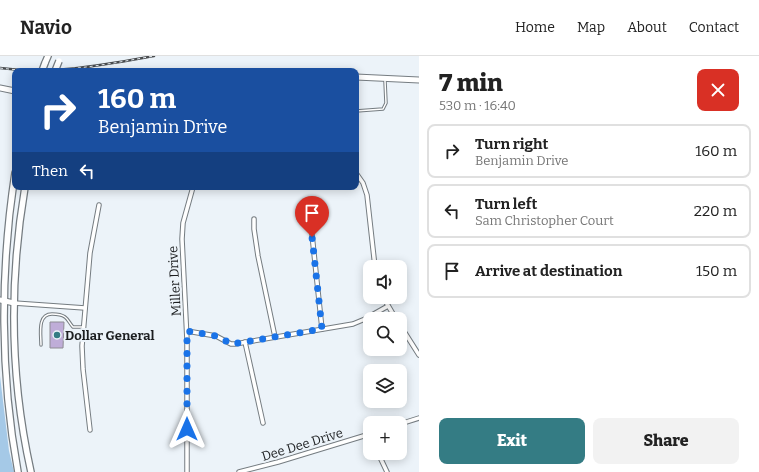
<!DOCTYPE html>
<html lang="en">
<head>
<meta charset="utf-8">
<style>
	body { margin:0; font-family:Bitter,serif; background:#f2f2f2; color:#222; height:100vh; display:flex; flex-direction:column; font-size:15px; white-space:nowrap }
	* { box-sizing:border-box; margin:0 }
	p { font-size:13px; color:#767676 }
	.icon { flex:none; width:22px; height:22px; fill:none; stroke:currentColor; stroke-width:2; stroke-linecap:round; stroke-linejoin:round }
	.map { position:relative; flex:1; overflow:hidden }
	.side { display:flex; flex-direction:column; background:#fff; width:340px }
	.side>* { flex:none }
	.top-card { position:absolute; left:12px; top:12px; width:347px; height:122px; border-radius:8px; box-shadow:0 2px 10px #0003; background:#1a4fa0; color:#fff; overflow:hidden }
	.controls { position:absolute; left:363px; top:204px; display:grid; gap:8px }
	.controls a { display:grid; place-items:center; width:44px; height:44px; border-radius:8px; background:#fff; box-shadow:0 2px 10px #0003; font-size:20px }
	.pin { position:absolute; display:grid; place-items:center; width:34px; height:34px; color:#fff; margin:-41px -17px; border-radius:50% 50% 50% 0; rotate:-45deg; box-shadow:0 0 4px #0007 }
	.pin .icon { rotate:45deg }
	.me { position:absolute; width:44px; margin:-22px; rotate:0deg; stroke-linejoin:round; filter:drop-shadow(0 0 3px #0008) }
	.turn { display:flex; align-items:center; gap:14px; height:84px; padding:0 20px; font-size:18px }
	.turn .icon { width:52px; height:52px; stroke-width:2.5 }
	.turn b { display:block; font-size:28px; line-height:34px }
	.then { display:flex; align-items:center; height:38px; padding:0 20px; background:#0003; gap:8px; font-size:15px }
	.round { display:grid; place-items:center; flex:none; width:42px; height:42px; border-radius:8px; background:#f2f2f2 }
	.overview { display:flex; align-items:center; justify-content:space-between; height:68px; padding:0 20px }
	h1 { font-size:24px; font-weight:800; line-height:30px }
	.cta { display:flex; gap:8px; margin-top:auto; padding:8px 20px }
	.cta a { flex:1; height:46px; border-radius:8px; background:#347c84; color:#fff; font-size:16px; font-weight:800; line-height:46px; text-align:center }
	.cta a+a { background:#f2f2f2; color:#222 }
	ul { padding:0; list-style:none }
	li { display:flex; align-items:center; gap:12px; height:54px; margin:0 8px 6px; padding:0 12px; border:2px solid #e0e0e0; border-radius:8px }
	li div { flex:1 }
	li b { display:block; font-size:15px }
	li em { font-style:normal }
	header { display:flex; align-items:center; gap:24px; box-sizing:border-box; height:56px; padding:0 20px; background:#fff; border-bottom:1px solid #e0e0e0 }
	header strong { font-size:19px }
	nav { display:flex; gap:22px; margin-inline-start:auto; font-size:14px }
	main { display:flex; flex:1; min-height:0 }
	.map>svg:first-child { display:block }
	.green { fill:#a5c9e7 }
	.building { fill:#bfadd8; stroke:#8e8c93 }
	.lines { fill:none; stroke-linecap:round; stroke-linejoin:round }
	.lane-casing { stroke:#757c81; stroke-width:3.5 }
	.street-casing { stroke:#757c81; stroke-width:5.5 }
	.secondary-casing { stroke:#757c81; stroke-width:7 }
	.primary-casing { stroke:#757c81; stroke-width:8 }
	.lane { stroke:#fff; stroke-width:1.5 }
	.street { stroke:#fff; stroke-width:3.5 }
	.secondary { stroke:#fff; stroke-width:5 }
	.primary { stroke:#fff; stroke-width:5.5 }
	.rail-casing { stroke:#484b4e; stroke-width:2.5 }
	.rail { stroke:#ecf3f9; stroke-width:1; stroke-dasharray:3; stroke-linecap:butt }
	.primary-bridge-casing { stroke:#757c81; stroke-width:8; stroke-linecap:butt }
	.primary-bridge { stroke:#fff; stroke-width:5.5 }
	.route { stroke:#1a73e8; stroke-width:7; stroke-dasharray:0 12.6 }
	.poi-dot { fill:#347c84; stroke:#ecf3f9; stroke-width:1.5 }
	.labels { text-anchor:middle; stroke-width:4; stroke-linejoin:round; paint-order:stroke }
	.street-label { font-size:13px; fill:#1c1e20; stroke:#ecf3f9 }
	.poi-label { font-size:13px; font-weight:bold; fill:#1c1e20; stroke:#ecf3f9; text-anchor:start }
</style>
</head>
<body>
<header>
<strong>Navio</strong>
<nav><a>Home</a><a>Map</a><a>About</a><a>Contact</a></nav>
</header>
<main>
<div class="map">
<svg width="419" height="416" viewBox="0 0 419 416">
	<rect width="100%" height="100%" fill="#ecf3f9"/>
	<!-- green -->
	<polygon class="green" points="0,320 9,395 14,416 0,416"/>
	<!-- building -->
	<polygon class="building" points="50,266 64,266 63,292 50,292"/>
	<g class="lines">
		<!-- lane casing -->
		<g class="lane-casing">
			<g id="lane">
				<polyline points="356,55 383,53 386,47 385,25"/>
				<path d="M 41,289 C 41,278 37,258 52,258 C 56,258 61,258 65,261 C 68,263 70,268 73,271 L 84,271"/>
			</g>
		</g>
		<!-- street casing -->
		<g class="street-casing">
			<g id="street">
				<polyline points="356,117 363,127 367,139 375,211"/>
				<polyline points="254,163 254,173 258,200 275,281"/>
				<polyline points="311,169 322,273"/>
				<polyline points="383,241 396,263"/>
				<polyline points="14,247 85,252"/>
				<polyline points="400,269 419,299"/>
				<polyline points="187,275 216,280 231,288 235,288 353,268 365,263 388,250"/>
				<polyline points="245,286 263,367"/>
				<polyline points="400,368 419,362"/>
				<polyline points="90,374 83,313 82,290 90,197 99,149"/>
				<polyline points="378,397 387,416"/>
				<polyline points="187,416 187,284 182,183 183,167 193,131"/>
				<polyline points="239,416 278,406 370,378"/>
			</g>
		</g>
		<!-- secondary casing -->
		<g class="secondary-casing">
			<g id="secondary">
				<polyline points="356,21 419,24"/>
				<polyline points="0,32 15,35"/>
				<polyline points="0,244 14,247"/>
			</g>
		</g>
		<!-- primary casing -->
		<g class="primary-casing">
			<g id="primary">
				<polyline points="45,7 48,0"/>
				<path d="M 15,117 C 0,215 0,319 18,416"/>
				<path d="M 25,131 C 9,226 10,322 31,416"/>
			</g>
		</g>
		<!-- lane -->
		<use href="#lane" class="lane"/>
		<!-- street -->
		<use href="#street" class="street"/>
		<!-- secondary -->
		<use href="#secondary" class="secondary"/>
		<!-- primary -->
		<use href="#primary" class="primary"/>
		<!-- rail casing -->
		<g class="rail-casing">
			<path id="rail" d="M 0,12 C 52,19 103,9 154,0"/>
		</g>
		<!-- rail -->
		<use href="#rail" class="rail"/>
		<!-- primary-bridge casing -->
		<g class="primary-bridge-casing">
			<g id="primary-bridge">
				<polyline points="42,15 45,7"/>
				<polyline points="55,15 59,5"/>
			</g>
		</g>
		<!-- primary-bridge -->
		<use href="#primary-bridge" class="primary-bridge"/>
	</g>
	<g class="lines">
		<!-- route -->
		<polyline class="route" points="187,373 187,275 216,280 232,288 322,273 312,181"/>
	</g>
	<!-- markers -->
	<circle class="poi-dot" cx="57" cy="279" r="4"/>
	<g class="labels">
		<!-- street labels -->
		<g class="street-label">
			<text transform="translate(174 225) rotate(-93)" y="5">Miller Drive</text>
			<text transform="translate(302 388) rotate(-17)" y="5">Dee Dee Drive</text>
		</g>
		<!-- poi labels -->
		<g class="poi-label">
			<text x="65" y="284">Dollar General</text>
		</g>
	</g>
</svg>
<div class="controls">
<a><svg class="icon" aria-label="sound" viewBox="0 0 24 24"><path d="M4 9h4l5-4v14l-5-4H4zM17 9q2 3 0 6"/></svg></a>
<a><svg class="icon" aria-label="search" viewBox="0 0 24 24"><circle cx="10" cy="10" r="6"/><path d="M15 15l6 6"/></svg></a>
<a><svg class="icon" aria-label="layers" viewBox="0 0 24 24"><path d="M12 4l9 5-9 5-9-5zM3 14l9 5 9-5"/></svg></a>
<a>+</a>
</div>
<div class="pin" style="left:312px;top:181px;background:#d93025"><svg class="icon" aria-label="arrive" viewBox="0 0 24 24"><path d="M6 21V4h12l-3 4 3 4H6"/></svg></div>
<svg class="me" style="left:187px;top:373px" viewBox="-20 -20 40 40"><path d="M0-17L14 15 0 8-14 15z" fill="#1a73e8" stroke="#fff" stroke-width="4"/></svg>
<div class="top-card">
<div class="turn"><svg class="icon" aria-label="right" viewBox="0 0 24 24"><path d="M7 20v-9h11M14 6l5 5-5 5"/></svg><div><b>160 m</b>Benjamin Drive</div></div>
<div class="then">Then<svg class="icon" aria-label="left" viewBox="0 0 24 24"><path d="M17 20v-9H6M10 6l-5 5 5 5"/></svg></div>
</div>
</div>
<section class="side">
<div class="overview"><div><h1>7 min</h1><p>530 m · 16:40</p></div><a class="round" style="background:#d93025;color:#fff"><svg class="icon" aria-label="close" viewBox="0 0 24 24"><path d="M6 6l12 12M18 6L6 18"/></svg></a></div>
<ul>
<li><svg class="icon" aria-label="right" viewBox="0 0 24 24"><path d="M7 20v-9h11M14 6l5 5-5 5"/></svg><div><b>Turn right</b><p>Benjamin Drive</p></div><em>160 m</em></li>
<li><svg class="icon" aria-label="left" viewBox="0 0 24 24"><path d="M17 20v-9H6M10 6l-5 5 5 5"/></svg><div><b>Turn left</b><p>Sam Christopher Court</p></div><em>220 m</em></li>
<li><svg class="icon" aria-label="arrive" viewBox="0 0 24 24"><path d="M6 21V4h12l-3 4 3 4H6"/></svg><div><b>Arrive at destination</b></div><em>150 m</em></li>
</ul>
<div class="cta"><a>Exit</a><a>Share</a></div>
</section>
</main>
</body>
</html>
